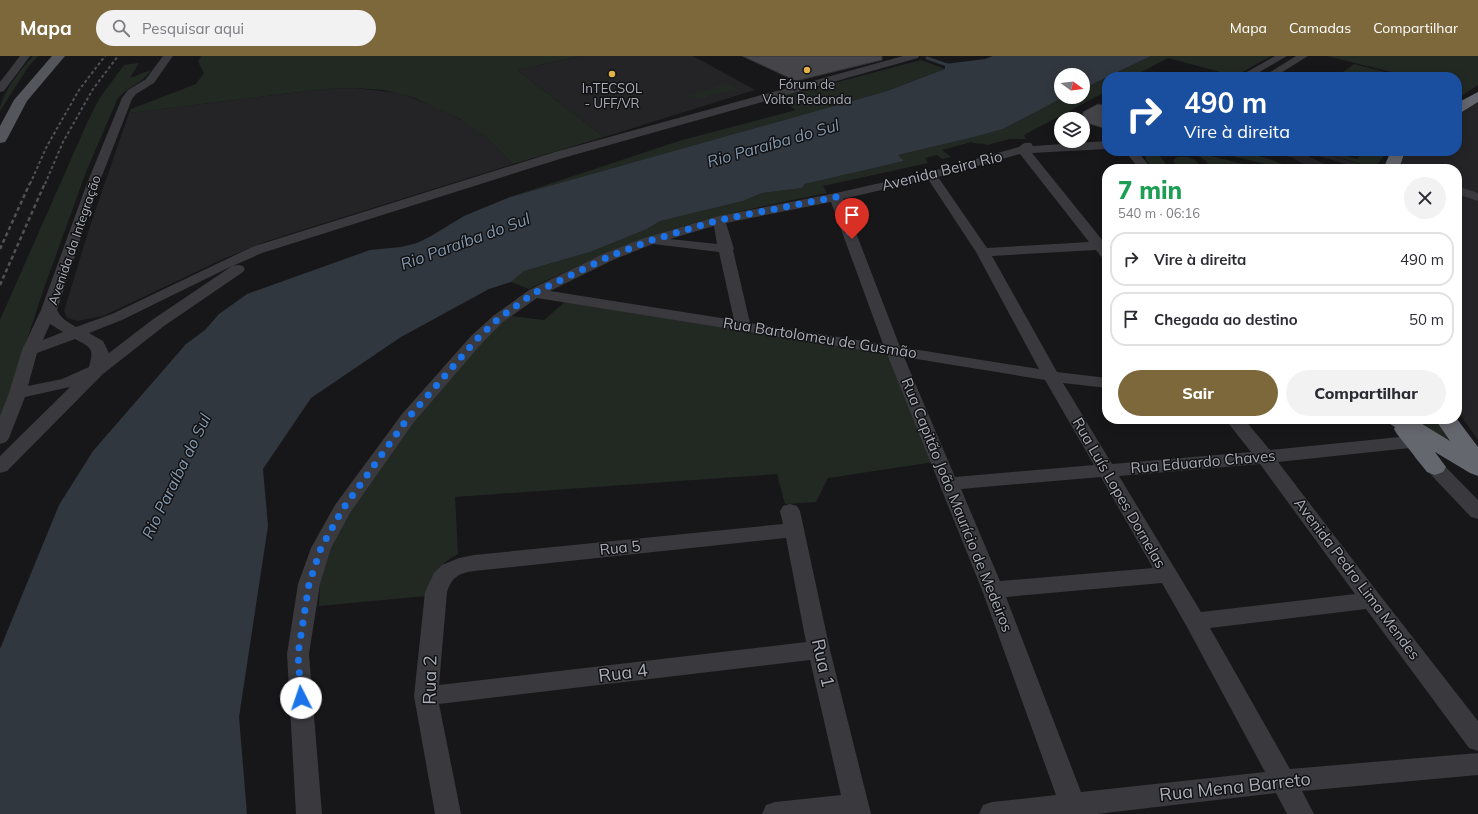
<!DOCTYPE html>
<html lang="pt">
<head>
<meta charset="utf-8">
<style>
	body { margin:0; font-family:Mulish,sans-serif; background:#f2f2f3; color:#2b2b33; height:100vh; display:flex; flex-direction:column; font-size:15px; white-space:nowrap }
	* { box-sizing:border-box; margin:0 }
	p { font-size:13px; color:#7c7c81 }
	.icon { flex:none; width:22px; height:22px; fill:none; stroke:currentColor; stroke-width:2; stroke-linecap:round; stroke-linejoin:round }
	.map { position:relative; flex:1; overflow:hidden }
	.panel { position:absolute; left:1102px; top:108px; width:360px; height:260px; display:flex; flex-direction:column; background:#fff; border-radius:16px; box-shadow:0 2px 10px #0003 }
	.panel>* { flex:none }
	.top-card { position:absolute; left:1102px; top:16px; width:360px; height:84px; border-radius:16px; box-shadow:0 2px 10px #0003; background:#1a4fa0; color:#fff; overflow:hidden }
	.needle { width:26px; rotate:105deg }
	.tools { position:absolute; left:1054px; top:12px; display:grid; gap:8px }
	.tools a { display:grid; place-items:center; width:36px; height:36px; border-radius:50%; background:#fff; box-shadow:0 2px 10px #0003; font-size:20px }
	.pin { position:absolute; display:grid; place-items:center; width:34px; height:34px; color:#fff; margin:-41px -17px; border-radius:50% 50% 50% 0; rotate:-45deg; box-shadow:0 0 4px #0007 }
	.pin .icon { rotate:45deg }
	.me { position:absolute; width:44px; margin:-22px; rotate:356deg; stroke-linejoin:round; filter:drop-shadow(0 0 3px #0008) }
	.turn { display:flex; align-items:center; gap:14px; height:84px; padding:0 16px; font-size:18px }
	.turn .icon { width:52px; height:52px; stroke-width:2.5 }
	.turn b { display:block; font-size:28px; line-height:34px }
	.round { display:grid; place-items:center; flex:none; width:42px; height:42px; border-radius:21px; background:#f2f2f3 }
	.headline { display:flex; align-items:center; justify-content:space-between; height:68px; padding:0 16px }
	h1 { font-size:24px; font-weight:800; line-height:30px; color:#1e9e55 }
	.cta { display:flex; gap:8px; margin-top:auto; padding:8px 16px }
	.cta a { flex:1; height:46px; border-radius:24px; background:#7d683c; color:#fff; font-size:16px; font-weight:800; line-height:46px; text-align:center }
	.cta a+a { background:#f2f2f3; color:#2b2b33 }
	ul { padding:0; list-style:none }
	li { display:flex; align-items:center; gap:12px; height:54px; margin:0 8px 6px; padding:0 8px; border:2px solid #e1e1e2; border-radius:16px }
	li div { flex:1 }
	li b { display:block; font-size:15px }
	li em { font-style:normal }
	header { display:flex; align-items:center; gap:24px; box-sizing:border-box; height:56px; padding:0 20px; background:#7d683c; color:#fff }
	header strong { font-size:19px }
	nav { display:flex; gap:22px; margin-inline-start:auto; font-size:14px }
	.search { width:280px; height:36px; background:#f2f2f3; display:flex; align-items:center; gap:10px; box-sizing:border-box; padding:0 14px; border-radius:22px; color:#7c7c81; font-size:15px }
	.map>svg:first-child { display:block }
	.built { fill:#242326 }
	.green { fill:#222923 }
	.water { fill:#31373e }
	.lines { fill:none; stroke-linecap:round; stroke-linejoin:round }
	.stream { stroke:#31373e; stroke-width:3 }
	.building { fill:#454449; stroke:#323235 }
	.minor { fill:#39393e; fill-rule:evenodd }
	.major { fill:#55565c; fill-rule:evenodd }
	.highway { fill:#65676e; fill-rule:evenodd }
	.rail-far1 { stroke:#505157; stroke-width:2; stroke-dasharray:3 2.5; stroke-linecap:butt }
	.rail { stroke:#505157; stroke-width:2.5; stroke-dasharray:4 3; stroke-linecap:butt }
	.route { stroke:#1a73e8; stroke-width:7; stroke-dasharray:0 12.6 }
	.poi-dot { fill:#e1b348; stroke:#121214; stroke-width:1.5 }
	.labels { text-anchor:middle; stroke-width:3; stroke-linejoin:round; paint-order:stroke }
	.far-poi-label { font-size:13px; fill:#abaeb8; stroke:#121214 }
	.far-street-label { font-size:13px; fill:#abaeb8; stroke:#121214 }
	.street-label { font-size:15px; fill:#abaeb8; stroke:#121214 }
	.water-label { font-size:16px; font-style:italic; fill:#859aaf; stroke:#121214 }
	.near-street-label { font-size:18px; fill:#abaeb8; stroke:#121214 }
</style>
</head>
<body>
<header>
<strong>Mapa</strong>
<div class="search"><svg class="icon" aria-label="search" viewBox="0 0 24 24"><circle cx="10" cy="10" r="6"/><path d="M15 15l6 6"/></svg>Pesquisar aqui</div>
<nav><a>Mapa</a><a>Camadas</a><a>Compartilhar</a></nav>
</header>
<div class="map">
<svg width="1478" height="758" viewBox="0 0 1478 758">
	<rect width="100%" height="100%" fill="#171719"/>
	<!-- built -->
	<g class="built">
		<polygon points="581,0 693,0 755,34 604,81 517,14"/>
		<polygon points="354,32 398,37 432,49 473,70 484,79 513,108 264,186 221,204 103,260 78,265 67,262 64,255 89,173 129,57 324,33"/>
		<polygon points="1478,46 1478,384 1457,354 1457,113 1400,113 1401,104 1406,95 1457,95 1457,60"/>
		<polygon points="1268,95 1318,95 1375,113 1361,113 1303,95 1302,97 1334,113 1312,113 1293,102"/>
	</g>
	<!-- green -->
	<g class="green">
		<path d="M 33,0 L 38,0 L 28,11 L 0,55 C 0,39 22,12 33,0 Z"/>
		<polygon points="201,0 581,0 517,14 604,81 513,108 484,79 460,63 415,42 384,34 354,32 324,33 129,57 131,53 196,28 204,17 198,6"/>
		<polygon points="1151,0 1271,0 1235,20 1168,2 1132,21 1109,21"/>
		<polygon points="1327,0 1478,0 1478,29 1457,43 1457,21 1411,21"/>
		<polygon points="921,4 945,13 887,35 855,44 510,141 679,85 796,54 777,42"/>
		<path d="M 139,7 L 130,22 L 151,14 C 140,30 127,30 117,44 L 86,116 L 43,235 L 0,365 L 0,264 L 87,67 L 99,43 L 124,9 Z"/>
		<polygon points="1354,8 1404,21 1336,21"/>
		<path d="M 1107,22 L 1107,35 L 1024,79 L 1026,83 L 1010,83 L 987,89 C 982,86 977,89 971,86 L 942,94 L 951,101 L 942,103 L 937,99 L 925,102 L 928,107 L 823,130 L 827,137 C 777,147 727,157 677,172 C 626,187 577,210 529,233 L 511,226 L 524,215 L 590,196 L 647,173 L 660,165 L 743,145 L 762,137 L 802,132 L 805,128 L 904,105 L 898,99 L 974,81 L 1003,73 L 1064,41 L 1083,41 L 1083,33 Z"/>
		<polygon points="727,27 738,33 698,43 687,40"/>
		<polygon points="1146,95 1156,95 1170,113 1153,113 1146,104"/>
		<path d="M 1164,95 L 1191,95 L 1263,113 L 1234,112 L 1208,113 L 1207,106 C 1197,96 1180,94 1166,96 Z"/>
		<path d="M 1212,95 C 1239,95 1268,99 1291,113 L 1277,113 L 1265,108 Z"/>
		<polygon points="1318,95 1331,95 1357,103 1365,95 1387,95 1375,112"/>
		<path d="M 1177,101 C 1185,100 1193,101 1198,107 L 1197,113 L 1179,113 L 1173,105 Z"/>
		<path d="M 566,245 L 890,298 L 934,406 L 828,422 L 816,446 L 785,448 L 777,418 L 455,441 L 458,498 C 438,508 433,520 426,540 L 319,550 L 320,525 L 330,483 L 424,351 L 483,283 L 510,260 L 544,264 Z"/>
		<polygon points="1404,363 1436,363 1454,393"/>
	</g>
	<!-- water -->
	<polygon class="water" points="993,0 1151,0 1083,33 1083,19 1061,19 1061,41 1064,41 1003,73 974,81 898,99 904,105 805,128 802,132 762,137 743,145 660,165 647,173 590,196 524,215 511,226 489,233 401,281 311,342 263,413 268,470 239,661 247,758 0,758 0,593 59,449 93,395 186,288 205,274 219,258 247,238 370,194 401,191 417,187 431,180 464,160 510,141 855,44 887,35 945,13 945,8 985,3"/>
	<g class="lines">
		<!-- stream -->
		<polyline class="stream" points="927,2 950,10"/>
	</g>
	<!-- building -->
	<g class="building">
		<polygon points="742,0 882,0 882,4 796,25"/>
		<polygon points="1098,48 1107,50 1107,73 1083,66 1083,56"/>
	</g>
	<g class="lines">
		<!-- minor -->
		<g class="minor">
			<polygon points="20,0 30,0 4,35 0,36 0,26"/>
			<path d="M 163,0 L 173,0 L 154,27 L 136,38 L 132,43 L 98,130 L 57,254 C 61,263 68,266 76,271 L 112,258 L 252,191 L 555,96 L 903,0 L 919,0 L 918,2 L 563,102 L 262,197 L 233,210 L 238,209 L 243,210 L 245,213 L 243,216 L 164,270 L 103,318 L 7,415 L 0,417 L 0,400 L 70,331 L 25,341 L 9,382 L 6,386 L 0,388 L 0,360 L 9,337 L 22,294 L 41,254 L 86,130 L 122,42 L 128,34 L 146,23 ZM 232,210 L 152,264 L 109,297 L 103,285 L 89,277 L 122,264 ZM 50,268 L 63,276 L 43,284 ZM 75,283 C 92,292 94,292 89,311 L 62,323 L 28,330 L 37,297 Z"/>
			<polygon points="1275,0 1287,0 1251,21 1238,21"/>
			<polygon points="1296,0 1308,0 1276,20 1272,21 1267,18"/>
			<path d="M 1107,85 L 1107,93 L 1032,97 L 1103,185 L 1107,185 L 1107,203 L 1102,202 L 1096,194 L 992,200 L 1057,316 L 1107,322 L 1107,332 L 1063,327 L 1112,408 L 1251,396 L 1225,363 L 1244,363 L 1270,394 L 1410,380 L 1416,382 L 1419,386 L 1416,390 L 1410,392 L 1278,406 L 1379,538 L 1478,665 L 1478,695 L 1469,692 L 1366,553 L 1210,572 L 1290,713 L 1478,697 L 1478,719 L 1302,735 L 1314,758 L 1287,758 L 1276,737 L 1097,758 L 979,758 L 983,749 L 992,746 L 1056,739 L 982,534 L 887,298 L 537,242 L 503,266 L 483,286 L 414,366 L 350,457 L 331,492 L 320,528 L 309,598 L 322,758 L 296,758 L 287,598 L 298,528 L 311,492 L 335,449 L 402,358 L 471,280 L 493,260 L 529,234 L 603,198 L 644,182 L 719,160 L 836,137 L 929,116 L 1019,91 C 1023,87 1025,86 1031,87 L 1033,90 ZM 1020,98 L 1089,186 L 987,192 L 938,121 ZM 928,123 L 976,196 L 1039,313 L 900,291 L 843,143 ZM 831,146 L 883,288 L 750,267 L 733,194 L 734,193 L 726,167 ZM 714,170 L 717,188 L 670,183 ZM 653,188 L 719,196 L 734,264 L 550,235 L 613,204 ZM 904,301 L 1045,324 L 1094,409 L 955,421 ZM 1260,408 L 1355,538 L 1201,556 L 1119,420 ZM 1101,421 L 1153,512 L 1000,525 L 961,433 ZM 1162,527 L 1187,571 L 1265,716 L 1081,736 L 1006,541 Z"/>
			<polygon points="1125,95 1137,95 1152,113 1139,113"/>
			<polygon points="1457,130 1478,137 1478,145 1457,138"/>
			<polygon points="1423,393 1430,395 1478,444 1478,463 1471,461 1416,403 1414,399 1416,395"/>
			<path d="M 790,448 L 797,450 L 800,455 L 830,594 L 871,758 L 762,758 L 766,749 L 775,746 L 841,739 L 810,604 L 439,648 L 461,758 L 435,758 L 414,640 L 425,536 L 434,517 L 442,509 L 459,502 L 474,499 L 783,468 L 780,455 L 783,450 ZM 786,482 L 806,586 L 439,629 L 447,536 C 452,521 459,517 474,515 Z"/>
		</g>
		<!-- major -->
		<polygon class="major" points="52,0 65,0 27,45 7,83 5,86 0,87 0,70 14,44"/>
		<!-- highway -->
		<g class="highway">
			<polygon points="1478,36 1478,46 1462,56 1457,57 1457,47"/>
			<polygon points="1391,95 1405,95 1399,113 1383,113"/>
			<polygon points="1387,363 1414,363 1450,385 1435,363 1457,363 1478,391 1478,420 1470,417 1435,396 1446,411 1443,416 1435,419 1427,416 1397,378 1394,373 1395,371 1390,368"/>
		</g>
		<!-- rail-far1 -->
		<g class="rail-far1">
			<polyline points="30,128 47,90 79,34 105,0"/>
			<polyline points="45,128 63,86 93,33 118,0"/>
		</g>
		<!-- rail -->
		<g class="rail">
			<polyline points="0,193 30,127"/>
			<polyline points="0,229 45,127"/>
		</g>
	</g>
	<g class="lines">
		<!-- route -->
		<polyline class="route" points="301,642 298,598 309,528 321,492 342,454 408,362 477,283 498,263 534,237 608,201 649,185 719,164 836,141 852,183"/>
	</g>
	<!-- markers -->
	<g class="poi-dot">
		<circle cx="807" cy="14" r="4"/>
		<circle cx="612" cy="18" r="4"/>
	</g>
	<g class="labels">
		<!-- far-poi labels -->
		<g class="far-poi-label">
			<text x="807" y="33">Fórum de<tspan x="807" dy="15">Volta Redonda</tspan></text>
			<text x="612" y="37">InTECSOL<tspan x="612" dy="15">- UFF/VR</tspan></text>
		</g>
		<!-- far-street labels -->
		<g class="far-street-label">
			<text transform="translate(74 184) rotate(-71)" y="5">Avenida da Integração</text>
		</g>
		<!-- street labels -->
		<g class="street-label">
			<text transform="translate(942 115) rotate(-14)" y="5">Avenida Beira Rio</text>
			<text transform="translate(820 282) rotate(9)" y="5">Rua Bartolomeu de Gusmão</text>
			<text transform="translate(1203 406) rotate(-5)" y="5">Rua Eduardo Chaves</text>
			<text transform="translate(1119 437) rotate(60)" y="5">Rua Luís Lopes Dornelas</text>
			<text transform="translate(957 449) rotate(68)" y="5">Rua Capitão João Maurício de Medeiros</text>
			<text transform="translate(620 492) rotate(-6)" y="5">Rua 5</text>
			<text transform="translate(1357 523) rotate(53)" y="5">Avenida Pedro Lima Mendes</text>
		</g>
		<!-- water labels -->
		<g class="water-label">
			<text transform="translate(773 87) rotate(-16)" y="6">Rio Paraíba do Sul</text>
			<text transform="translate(465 185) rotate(-20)" y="6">Rio Paraíba do Sul</text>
			<text transform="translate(176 420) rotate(-64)" y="6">Rio Paraíba do Sul</text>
		</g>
		<!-- near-street labels -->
		<g class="near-street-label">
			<text transform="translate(823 607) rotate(77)" y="6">Rua 1</text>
			<text transform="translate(623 617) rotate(-7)" y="6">Rua 4</text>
			<text transform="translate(430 624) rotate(-89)" y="6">Rua 2</text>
			<text transform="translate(1235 731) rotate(-6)" y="6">Rua Mena Barreto</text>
		</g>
	</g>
</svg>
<div class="tools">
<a><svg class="needle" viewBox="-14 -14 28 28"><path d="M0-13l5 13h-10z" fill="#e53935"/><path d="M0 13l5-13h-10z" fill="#7c7c81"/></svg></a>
<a><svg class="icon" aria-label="layers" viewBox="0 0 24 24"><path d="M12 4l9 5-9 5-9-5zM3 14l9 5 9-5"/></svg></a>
</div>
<div class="pin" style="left:852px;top:183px;background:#d93025"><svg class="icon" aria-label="arrive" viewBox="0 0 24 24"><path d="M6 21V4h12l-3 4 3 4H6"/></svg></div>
<svg class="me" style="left:301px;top:642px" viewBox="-20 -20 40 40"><circle r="19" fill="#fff"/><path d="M0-13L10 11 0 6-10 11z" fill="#1a73e8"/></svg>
<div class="top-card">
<div class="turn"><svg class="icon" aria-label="right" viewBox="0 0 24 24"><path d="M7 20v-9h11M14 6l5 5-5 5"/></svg><div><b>490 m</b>Vire à direita</div></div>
</div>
<section class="panel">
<div class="headline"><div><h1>7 min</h1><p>540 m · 06:16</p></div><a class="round"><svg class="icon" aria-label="close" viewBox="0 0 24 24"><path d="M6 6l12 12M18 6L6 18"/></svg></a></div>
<ul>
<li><svg class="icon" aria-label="right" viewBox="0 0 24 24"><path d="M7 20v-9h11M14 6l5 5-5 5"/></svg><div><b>Vire à direita</b></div><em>490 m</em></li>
<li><svg class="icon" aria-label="arrive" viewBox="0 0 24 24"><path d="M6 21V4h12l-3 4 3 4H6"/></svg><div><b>Chegada ao destino</b></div><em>50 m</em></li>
</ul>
<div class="cta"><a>Sair</a><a>Compartilhar</a></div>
</section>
</div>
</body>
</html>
